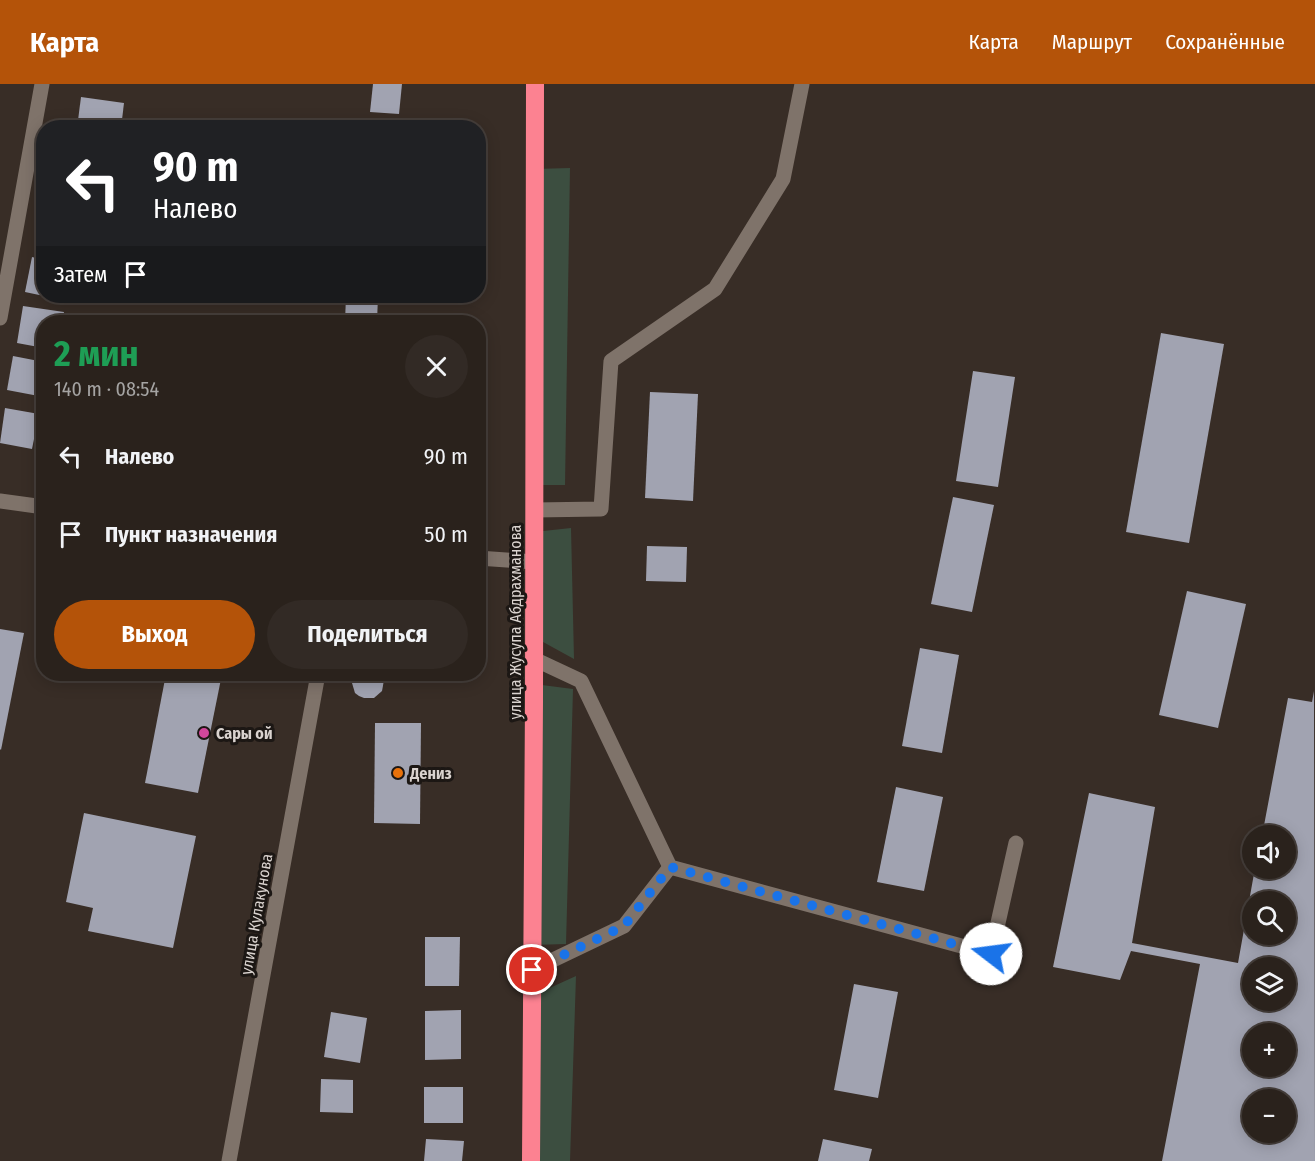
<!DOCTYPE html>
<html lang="ru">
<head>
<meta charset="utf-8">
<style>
	body { margin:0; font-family:"Fira Sans Condensed",sans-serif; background:#322a25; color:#f1f3f6; height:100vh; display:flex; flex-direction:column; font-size:22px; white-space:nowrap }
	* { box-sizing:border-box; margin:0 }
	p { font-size:20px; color:#a5a4a3 }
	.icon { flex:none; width:33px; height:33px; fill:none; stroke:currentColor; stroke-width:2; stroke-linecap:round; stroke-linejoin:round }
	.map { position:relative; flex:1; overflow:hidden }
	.panel { position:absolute; left:36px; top:231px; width:450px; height:366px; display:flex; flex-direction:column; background:#2a221c; border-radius:24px; box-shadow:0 3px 15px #0003,0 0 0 2px #463f3b }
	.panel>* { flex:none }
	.top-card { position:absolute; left:36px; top:36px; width:450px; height:183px; border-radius:24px; box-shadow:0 3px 15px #0003,0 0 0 2px #463f3b; background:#202124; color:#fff; overflow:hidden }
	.fabs { position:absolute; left:1242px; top:741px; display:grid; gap:12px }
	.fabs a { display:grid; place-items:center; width:54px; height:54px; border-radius:50%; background:#2a221c; box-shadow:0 3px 15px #0003,0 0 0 2px #463f3b; font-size:30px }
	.pin { position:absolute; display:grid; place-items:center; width:51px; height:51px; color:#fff; margin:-26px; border:3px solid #fff; border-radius:50%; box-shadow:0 2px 6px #0007 }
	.me { position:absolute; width:66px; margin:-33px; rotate:285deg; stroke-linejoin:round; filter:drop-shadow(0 0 4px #0008) }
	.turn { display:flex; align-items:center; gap:21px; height:126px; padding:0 18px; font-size:27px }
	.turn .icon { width:78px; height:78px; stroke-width:2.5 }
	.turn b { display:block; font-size:42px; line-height:51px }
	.then { display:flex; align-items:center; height:57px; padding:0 18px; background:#0003; gap:12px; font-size:22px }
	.round { display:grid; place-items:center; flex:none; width:63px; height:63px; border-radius:32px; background:#322a25 }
	.head { display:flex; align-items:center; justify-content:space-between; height:102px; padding:0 18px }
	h1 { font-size:36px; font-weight:700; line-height:45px; color:#1e9e55 }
	.primary-button { display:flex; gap:12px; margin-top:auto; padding:12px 18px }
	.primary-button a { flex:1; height:69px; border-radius:36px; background:#b45309; color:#fff; font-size:24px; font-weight:700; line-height:69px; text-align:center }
	.primary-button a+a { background:#322a25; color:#f1f3f6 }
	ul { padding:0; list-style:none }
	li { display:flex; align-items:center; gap:18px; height:78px; padding:0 18px }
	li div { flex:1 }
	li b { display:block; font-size:22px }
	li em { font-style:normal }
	header { display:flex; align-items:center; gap:36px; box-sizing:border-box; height:84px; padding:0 30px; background:#b45309; color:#fff }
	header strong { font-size:28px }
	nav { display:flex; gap:33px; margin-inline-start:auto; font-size:21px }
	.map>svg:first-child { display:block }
	.green { fill:#3c4e40 }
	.building { fill:#a1a3b1; fill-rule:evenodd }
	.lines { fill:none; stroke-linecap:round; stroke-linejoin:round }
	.minor { stroke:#7f736a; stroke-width:15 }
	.highway { stroke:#fc8291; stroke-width:18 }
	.route { stroke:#1a73e8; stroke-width:10; stroke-dasharray:0 18 }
	.hotel-dot { fill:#d1479c; stroke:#1c1714; stroke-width:2 }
	.food-dot { fill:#e8710a; stroke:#1c1714; stroke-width:2 }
	.labels { text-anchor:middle; stroke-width:6; stroke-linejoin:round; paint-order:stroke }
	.street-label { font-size:16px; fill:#dad3cf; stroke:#1c1714 }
	.poi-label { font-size:16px; font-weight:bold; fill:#dad3cf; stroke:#1c1714; text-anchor:start }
</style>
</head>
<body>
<header>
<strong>Карта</strong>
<nav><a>Карта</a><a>Маршрут</a><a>Сохранённые</a></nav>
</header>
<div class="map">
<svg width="1315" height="1077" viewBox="0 0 1315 1077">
	<rect width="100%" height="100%" fill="#382d26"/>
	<!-- green -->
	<g class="green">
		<polygon points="570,84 565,401 534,401 535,85"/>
		<polygon points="571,444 574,575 534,553 534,448"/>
		<polygon points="534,600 573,605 566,860 532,861"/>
		<polygon points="576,892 570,1077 531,1077 532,912"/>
	</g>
	<!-- building -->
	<g class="building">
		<polygon points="373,0 402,0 399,30 370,28"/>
		<polygon points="81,13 124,19 121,44 77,44"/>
		<polygon points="32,173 44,176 44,212 25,208"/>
		<polygon points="346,212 378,212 377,238 345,238"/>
		<polygon points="23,222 64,228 62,238 44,238 44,264 17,259"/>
		<polygon points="1161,249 1224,260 1189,459 1126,448"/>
		<polygon points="13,272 44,278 44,313 7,306"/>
		<polygon points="973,287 1015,293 998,403 956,397"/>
		<polygon points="650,308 698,310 693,417 645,414"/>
		<polygon points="5,324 39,330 32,365 0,359"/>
		<polygon points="953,413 994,421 972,528 931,520"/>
		<polygon points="647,462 687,463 686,498 646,497"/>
		<polygon points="1187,507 1246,520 1218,644 1159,631"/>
		<polygon points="0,545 24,549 1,666 0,665"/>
		<polygon points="920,564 959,571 942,669 902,662"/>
		<polygon points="166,590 222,590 198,709 145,699"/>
		<polygon points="355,590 381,590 384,596 382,607 374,614 364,614 359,612 355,609 352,599"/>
		<path d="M 1314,607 L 1315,1077 L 1162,1077 L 1200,880 L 1131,867 L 1120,896 L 1053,883 L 1089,709 L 1155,723 L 1132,859 L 1238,879 L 1255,784 L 1286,784 L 1286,752 L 1262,752 L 1288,614 L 1312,618 ZM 1252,818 L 1286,818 L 1286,850 L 1252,850 ZM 1252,884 L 1286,884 L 1286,916 L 1252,916 ZM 1252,950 L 1286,950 L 1286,982 L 1252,982 ZM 1252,1016 L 1286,1016 L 1286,1048 L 1252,1048 Z"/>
		<polygon points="375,639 421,639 420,740 374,739"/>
		<polygon points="896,703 943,713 924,807 877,798"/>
		<polygon points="84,729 196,752 173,864 88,847 93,824 66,818"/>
		<polygon points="425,853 460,853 459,902 425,902"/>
		<polygon points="854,900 898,908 878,1014 834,1006"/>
		<polygon points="461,926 461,975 425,976 425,927"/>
		<polygon points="331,928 367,934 360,979 324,973"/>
		<polygon points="321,995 353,996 353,1029 320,1028"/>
		<rect x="424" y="1003" width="39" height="36"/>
		<polygon points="426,1055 464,1057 462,1077 424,1077"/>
		<polygon points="823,1055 872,1065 869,1077 818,1077"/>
	</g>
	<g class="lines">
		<!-- minor -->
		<g class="minor">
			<polyline points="0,234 42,0"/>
			<polyline points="0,417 44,423"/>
			<polyline points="534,426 601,425 611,277 715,205 783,95 802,0"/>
			<polyline points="478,474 534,478"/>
			<polyline points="534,575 581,597 670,783 991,870 1016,759"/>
			<polyline points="532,886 624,842 670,783"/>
			<polyline points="229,1077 318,590"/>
		</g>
		<!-- highway -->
		<polyline class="highway" points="531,1077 534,617 535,0"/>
	</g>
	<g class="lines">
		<!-- route -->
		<polyline class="route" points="532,886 624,842 670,783 991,870"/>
	</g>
	<!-- markers -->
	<circle class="hotel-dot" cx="204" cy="649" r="6"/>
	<circle class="food-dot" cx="398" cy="689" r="6"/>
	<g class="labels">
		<!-- street labels -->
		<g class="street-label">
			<text transform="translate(515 538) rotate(-90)" y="6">улица Жусупа Абдрахманова</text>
			<text transform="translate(256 830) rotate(-80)" y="6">улица Кулакунова</text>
		</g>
		<!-- poi labels -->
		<g class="poi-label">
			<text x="216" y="655">Сары ой</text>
			<text x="410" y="695">Дениз</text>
		</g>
	</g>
</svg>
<div class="fabs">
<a><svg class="icon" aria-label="sound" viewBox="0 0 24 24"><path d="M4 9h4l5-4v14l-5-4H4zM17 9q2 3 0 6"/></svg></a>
<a><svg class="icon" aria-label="search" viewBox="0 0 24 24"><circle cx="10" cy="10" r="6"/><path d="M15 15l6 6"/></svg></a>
<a><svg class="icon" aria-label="layers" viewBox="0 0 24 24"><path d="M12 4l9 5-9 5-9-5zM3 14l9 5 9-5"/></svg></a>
<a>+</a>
<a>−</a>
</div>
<div class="pin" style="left:532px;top:886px;background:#d93025"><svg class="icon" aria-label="arrive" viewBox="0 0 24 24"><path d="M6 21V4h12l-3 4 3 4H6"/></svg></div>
<svg class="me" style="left:991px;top:870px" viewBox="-20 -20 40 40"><circle r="19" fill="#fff"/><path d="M0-13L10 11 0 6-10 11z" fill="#1a73e8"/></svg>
<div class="top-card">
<div class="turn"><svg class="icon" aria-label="left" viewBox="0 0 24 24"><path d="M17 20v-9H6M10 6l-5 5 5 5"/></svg><div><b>90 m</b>Налево</div></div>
<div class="then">Затем<svg class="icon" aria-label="arrive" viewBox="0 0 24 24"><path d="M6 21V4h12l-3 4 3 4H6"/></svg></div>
</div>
<section class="panel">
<div class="head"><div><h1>2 мин</h1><p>140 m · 08:54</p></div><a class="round"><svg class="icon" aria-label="close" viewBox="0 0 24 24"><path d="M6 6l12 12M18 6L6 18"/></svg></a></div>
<ul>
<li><svg class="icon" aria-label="left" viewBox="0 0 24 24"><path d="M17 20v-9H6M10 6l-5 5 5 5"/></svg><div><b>Налево</b></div><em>90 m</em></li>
<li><svg class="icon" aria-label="arrive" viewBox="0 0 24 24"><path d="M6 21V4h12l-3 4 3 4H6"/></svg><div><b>Пункт назначения</b></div><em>50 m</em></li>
</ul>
<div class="primary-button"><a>Выход</a><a>Поделиться</a></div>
</section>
</div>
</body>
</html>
